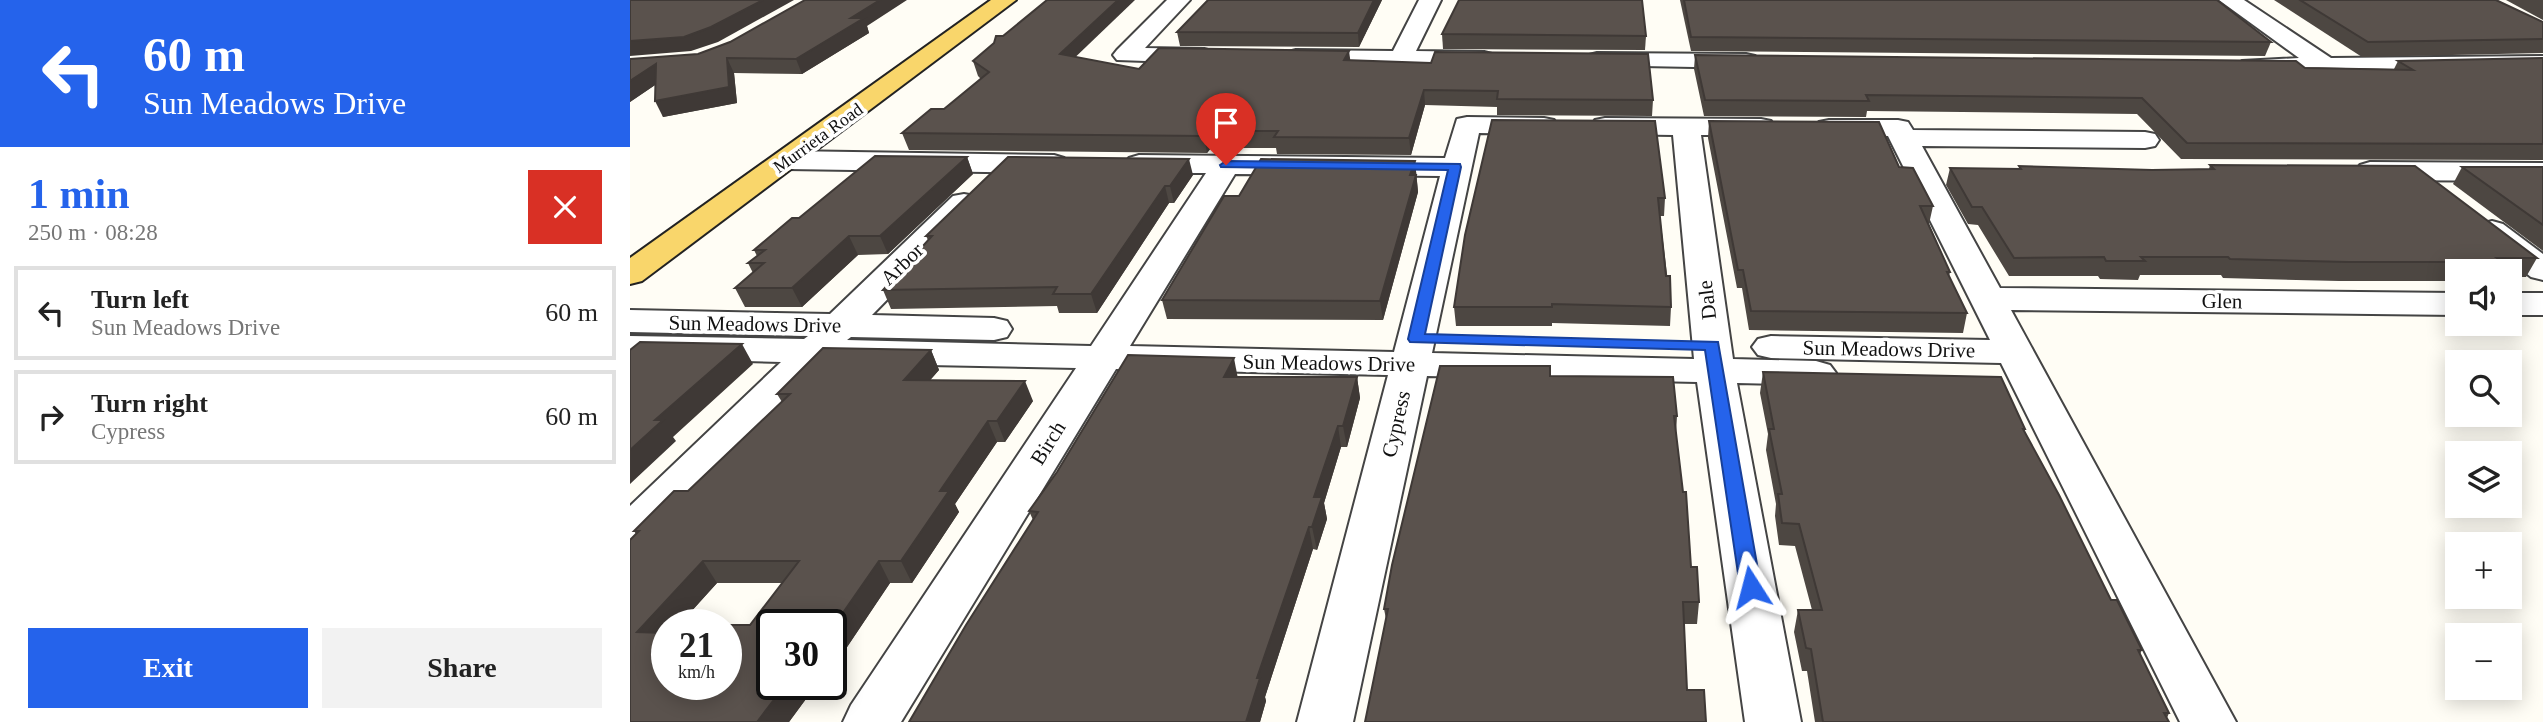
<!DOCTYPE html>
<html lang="en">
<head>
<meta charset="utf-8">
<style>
	body { margin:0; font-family:"Times New Roman",serif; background:#f2f2f2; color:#222; height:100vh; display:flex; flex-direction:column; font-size:26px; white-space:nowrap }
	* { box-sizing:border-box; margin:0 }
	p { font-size:23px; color:#767676 }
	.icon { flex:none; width:38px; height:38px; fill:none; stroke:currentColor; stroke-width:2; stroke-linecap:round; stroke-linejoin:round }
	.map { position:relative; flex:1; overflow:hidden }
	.sheet { display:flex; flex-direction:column; background:#fff; width:630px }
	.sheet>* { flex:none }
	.banner { background:#2563eb; color:#fff; overflow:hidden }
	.buttons { position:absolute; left:1815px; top:259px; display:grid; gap:14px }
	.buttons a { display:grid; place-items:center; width:77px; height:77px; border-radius:0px; background:#fff; box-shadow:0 4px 18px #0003; font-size:35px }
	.speed { position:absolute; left:21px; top:609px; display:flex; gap:14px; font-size:35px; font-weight:700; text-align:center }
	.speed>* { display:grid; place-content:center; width:91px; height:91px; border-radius:50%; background:#fff; box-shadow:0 4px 18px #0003; line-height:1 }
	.speed small { font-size:18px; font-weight:400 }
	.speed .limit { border:4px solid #111; border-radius:10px; background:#fff; color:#111 }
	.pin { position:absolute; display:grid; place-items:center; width:60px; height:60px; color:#fff; margin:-72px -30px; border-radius:50% 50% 50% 0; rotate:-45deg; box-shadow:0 0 7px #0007 }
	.pin .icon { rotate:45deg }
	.me { position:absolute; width:77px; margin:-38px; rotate:351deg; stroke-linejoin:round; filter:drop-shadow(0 0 5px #0008) }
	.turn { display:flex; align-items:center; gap:24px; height:147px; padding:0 28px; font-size:32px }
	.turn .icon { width:91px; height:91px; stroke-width:2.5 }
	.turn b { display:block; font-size:49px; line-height:60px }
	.round { display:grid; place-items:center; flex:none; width:74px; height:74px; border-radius:0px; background:#f2f2f2 }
	.summary { display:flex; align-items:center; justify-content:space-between; height:119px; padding:0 28px }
	h1 { font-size:42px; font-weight:700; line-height:52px; color:#2563eb }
	.primary-button { display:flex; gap:14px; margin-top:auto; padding:14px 28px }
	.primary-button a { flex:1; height:80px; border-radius:0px; background:#2563eb; color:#fff; font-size:28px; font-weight:700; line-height:80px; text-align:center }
	.primary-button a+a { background:#f2f2f2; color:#222 }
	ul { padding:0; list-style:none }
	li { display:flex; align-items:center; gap:21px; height:94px; margin:0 14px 10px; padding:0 14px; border:4px solid #e0e0e0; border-radius:0px }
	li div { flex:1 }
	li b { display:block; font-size:26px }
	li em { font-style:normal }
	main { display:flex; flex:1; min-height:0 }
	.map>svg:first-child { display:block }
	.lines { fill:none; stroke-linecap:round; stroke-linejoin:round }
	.minor-casing { stroke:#444; stroke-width:4 }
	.major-casing { stroke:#222; stroke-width:4 }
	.minor { fill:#fff; fill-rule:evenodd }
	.major { fill:#f9d66b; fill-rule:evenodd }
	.wall { fill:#4d4742; fill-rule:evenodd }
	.shaded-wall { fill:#3f3936 }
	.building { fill:#5a524d; stroke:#3f3936; stroke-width:2; fill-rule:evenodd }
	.route { fill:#2563eb; stroke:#184099; stroke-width:2 }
	.labels { text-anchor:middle; stroke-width:7; stroke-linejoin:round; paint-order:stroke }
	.far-street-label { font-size:18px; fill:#111; stroke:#fff }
	.street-label { font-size:21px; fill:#111; stroke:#fff }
</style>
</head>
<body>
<main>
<section class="sheet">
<div class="banner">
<div class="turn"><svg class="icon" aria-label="left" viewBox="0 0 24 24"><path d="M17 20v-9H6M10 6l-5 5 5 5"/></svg><div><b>60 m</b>Sun Meadows Drive</div></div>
</div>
<div class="summary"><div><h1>1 min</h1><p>250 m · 08:28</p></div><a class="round" style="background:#d93025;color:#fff"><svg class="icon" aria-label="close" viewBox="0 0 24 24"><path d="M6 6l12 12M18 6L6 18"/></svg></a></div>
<ul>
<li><svg class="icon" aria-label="left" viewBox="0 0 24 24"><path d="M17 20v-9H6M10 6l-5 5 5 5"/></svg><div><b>Turn left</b><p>Sun Meadows Drive</p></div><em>60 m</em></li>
<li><svg class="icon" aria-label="right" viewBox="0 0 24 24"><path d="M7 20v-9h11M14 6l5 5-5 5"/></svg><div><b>Turn right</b><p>Cypress</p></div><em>60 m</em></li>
</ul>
<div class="primary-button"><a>Exit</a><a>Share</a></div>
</section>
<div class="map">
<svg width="1913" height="722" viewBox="0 0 1913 722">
	<rect width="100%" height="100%" fill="#fffdf5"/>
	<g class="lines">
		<!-- minor casing -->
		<g class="minor-casing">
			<g id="minor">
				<polygon points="537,0 560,0 515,48 574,49 582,51 586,56 582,61 574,63 487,60 483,55 487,50"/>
				<polygon points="789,0 811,0 786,51 854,52 862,54 866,59 862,64 854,66 666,64 658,62 654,57 658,52 666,50 763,51"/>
				<polygon points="1589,0 1614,0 1701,58 1913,56 1913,70 1621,73 1612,71 1609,66 1612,61 1669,58"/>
				<polygon points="967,53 1116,54 1125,56 1128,61 1125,66 1116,68 959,65 955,60 959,55"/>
				<path d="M 837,117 L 914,118 L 924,120 L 928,126 L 924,132 L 914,134 L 849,133 L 802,353 L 1064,359 L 1043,135 L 975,134 L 965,132 L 961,126 L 965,120 L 975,118 L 1131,119 L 1141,121 L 1145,127 L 1141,133 L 1131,135 L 1071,135 L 1103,359 L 1186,361 L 1200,365 L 1206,373 L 1200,381 L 1186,385 L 1107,383 L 1171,722 L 1115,722 L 1067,382 L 797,376 L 723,722 L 667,722 L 758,375 L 486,369 L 271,722 L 213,722 L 221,705 L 446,368 L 195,363 L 17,546 L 0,551 L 0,506 L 151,362 L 0,358 L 0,336 L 174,339 L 178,336 L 0,332 L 0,310 L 200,314 L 323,196 L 334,194 L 345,196 L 349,203 L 345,210 L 242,315 L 364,318 L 377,321 L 382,329 L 377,337 L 364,340 L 221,337 L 217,340 L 461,346 L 576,173 L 509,173 L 499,170 L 494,164 L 499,158 L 509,155 L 815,158 L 827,119 ZM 605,174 L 810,176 L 764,352 L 500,346 Z"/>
				<polygon points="1199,120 1268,120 1278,122 1283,130 1515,132 1525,134 1529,140 1525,146 1515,148 1292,146 1370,288 1827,293 1827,315 1381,310 1606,722 1550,722 1371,363 1141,358 1128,355 1122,347 1128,339 1141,336 1360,340 1258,136 1189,134 1185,128 1189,122"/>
				<polygon points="157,151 424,155 434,158 439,164 434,170 424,173 157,169 147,166 143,160 147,154"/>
				<polygon points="1740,162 1913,163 1913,181 1740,180 1730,177 1725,171 1730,165"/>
				<polygon points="1862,221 1873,224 1913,254 1913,280 1901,277 1851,238 1846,231 1851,224"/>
				<rect x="1880" y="293" width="33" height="22"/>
			</g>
		</g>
		<!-- major casing -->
		<g class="major-casing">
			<polygon id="major" points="361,0 386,0 12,281 0,284 0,258"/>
		</g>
		<!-- minor -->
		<use href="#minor" class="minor"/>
		<!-- major -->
		<use href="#major" class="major"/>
	</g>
	<!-- wall -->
	<g class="wall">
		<polygon points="578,0 752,0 729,47 550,46 547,32"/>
		<polygon points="1050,0 1587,0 1641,42 1635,56 1061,51"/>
		<polygon points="1644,0 1866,0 1913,22 1913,53 1732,57"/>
		<polygon points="1876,0 1913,0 1913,20"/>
		<polygon points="237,26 239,33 172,74 104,73 107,103 33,117 25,85 0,102 0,59 68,54"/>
		<polygon points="812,34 1016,36 1015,50 813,49"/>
		<polygon points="373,36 446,57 509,69 720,60 1023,100 1022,116 867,115 867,107 795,105 781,155 647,154 646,148 581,148 577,153 279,150 272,133 314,109 351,79 348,76 343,61"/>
		<polygon points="1065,55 1764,69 1768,61 1913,58 1913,160 1551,159 1507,114 1237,111 1236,117 1074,116 1064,69"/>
		<polygon points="862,120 1035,198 1034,216 1030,216 1041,307 1040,326 922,323 922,326 826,326 824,307"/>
		<polygon points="1079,121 1269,167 1303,206 1299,224 1320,272 1319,276 1337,313 1333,333 1119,330 1112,288 1107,288 1078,138"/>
		<polygon points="337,157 343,174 258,254 228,255 172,307 115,307 105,288 123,273 118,263 127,256 124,250 169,218"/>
		<polygon points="785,161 788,192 753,320 537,319 532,300 609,196"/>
		<polygon points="1580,165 1907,258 1896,277 1880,277 1880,271 1827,271 1827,281 1709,281 1593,278 1591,275 1510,275 1508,280 1470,279 1468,276 1379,276 1348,225 1338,224 1316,185 1320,168 1389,169 1389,166 1522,170 1579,169"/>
		<polygon points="1832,167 1913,167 1913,251 1823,184"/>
		<polygon points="563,175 544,203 539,203 467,313 429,313 427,306 261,309 253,290 298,240 296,236"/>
		<path d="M 301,350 L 309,370 L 300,380 L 403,401 L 375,442 L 367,442 L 325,504 L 329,512 L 282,583 L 260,583 L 201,671 L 201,625 L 142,684 L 187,684 L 159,722 L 0,722 L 6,534 L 4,531 L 58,491 L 152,402 L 147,394 ZM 87,583 L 153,583 L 120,625 L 37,684 L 37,625 L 49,625 Z"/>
		<polygon points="920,366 920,376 1047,416 1046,434 1061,567 1069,602 1067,624 1054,624 1057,690 1076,722 756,619 754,609"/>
		<polygon points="1133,372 1395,429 1394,432 1481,600 1512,650 1510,654 1539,713 1537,718 1539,722 1185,722 1177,671 1172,671 1164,632 1168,610 1182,610 1165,546 1149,545 1145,516 1146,504 1136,450 1138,434 1130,393"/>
		<polygon points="608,377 727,377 730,398 717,447 711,447 694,503 697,519 687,550 683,549 635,697 636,701 630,722 279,722 403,520 399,511"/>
	</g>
	<!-- shaded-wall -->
	<g class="shaded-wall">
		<polygon points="133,0 164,0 88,42 61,51 0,56 0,41"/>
		<polygon points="250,0 277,0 237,26 239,33 172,74 166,59 221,18"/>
		<polygon points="488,0 505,0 434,68 430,54"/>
		<polygon points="744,0 752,0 729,47 728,33"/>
		<polygon points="719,51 721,65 714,60"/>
		<polygon points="97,58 104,73 107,103 33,117 25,101"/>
		<polygon points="26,64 34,79 0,102 0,81"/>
		<polygon points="794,90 795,105 781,155 779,138"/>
		<polygon points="577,131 581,148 577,153 574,136"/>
		<polygon points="337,157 343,174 258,254 250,236"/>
		<polygon points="559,159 563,175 544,203 540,186"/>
		<polygon points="785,161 788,192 753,320 750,301 780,175"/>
		<polygon points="535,186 539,203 467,313 461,294"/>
		<polygon points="219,236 228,255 172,307 162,288"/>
		<polygon points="112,344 123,364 43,437 46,441 0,484 0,450 25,420"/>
		<polygon points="301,350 309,370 283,400 274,380"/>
		<polygon points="604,358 608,379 594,377"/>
		<polygon points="727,377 730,398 717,447 713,426"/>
		<polygon points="395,381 403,401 375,442 367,421"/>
		<polygon points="358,421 367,442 325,504 329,512 282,583 271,561 310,491"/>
		<polygon points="708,426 711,447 694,503 697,519 687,550 682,527 684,497"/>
		<polygon points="679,527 683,549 635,697 636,701 630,722 616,722 627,678"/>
		<polygon points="73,561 87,583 49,625 37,625 37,639 7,632"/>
		<polygon points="249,561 260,583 201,671 201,630"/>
		<polygon points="156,684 187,684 159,722 127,722"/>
	</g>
	<!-- building -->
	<g class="building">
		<polygon points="0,0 133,0 81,27 54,37 0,41"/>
		<polygon points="175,0 250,0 221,18 234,18 166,59 97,58 99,87 25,101 26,64 0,81 0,59 68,54 100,42"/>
		<polygon points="417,0 488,0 430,54 509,69 529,48 719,51 714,60 801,63 805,52 1018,54 1023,100 867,99 868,91 794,90 779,138 644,137 648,131 577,131 574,136 272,133 301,109 314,109 359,72 343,61 364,43 366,36 373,36"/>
		<polygon points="578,0 744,0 728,33 547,32"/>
		<polygon points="829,0 1012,0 1016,36 812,34"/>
		<polygon points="1054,0 1587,0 1641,42 1061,37"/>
		<polygon points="1670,0 1866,0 1913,22 1913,39 1738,42"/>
		<polygon points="1065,55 1666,61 1675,68 1783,70 1768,61 1913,58 1913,144 1557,143 1512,98 1236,95 1239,101 1075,100"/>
		<polygon points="862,120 1025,121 1035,198 1028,198 1036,276 1040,276 1041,307 922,304 922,307 824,307 835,235"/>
		<polygon points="1079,121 1249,122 1269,167 1283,168 1303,206 1290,206 1320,272 1317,272 1337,313 1121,311 1113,270 1108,270"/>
		<polygon points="245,156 337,157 250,236 219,236 162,288 105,288 134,263 118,263 135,250 124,250 162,218 169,218"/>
		<polygon points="378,157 559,159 540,186 535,186 461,294 423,294 427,287 253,290 302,236 296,236"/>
		<polygon points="631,159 785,161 780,175 786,175 750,301 532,300 594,196 609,196"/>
		<polygon points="1580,165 1785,166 1907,258 1867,258 1873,262 1718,262 1600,259 1598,257 1511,257 1515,261 1476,261 1474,257 1384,258 1352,207 1342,207 1320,168 1391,169 1389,166 1522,170 1584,169"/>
		<polygon points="1832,167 1913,167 1913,225"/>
		<polygon points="10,342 112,344 25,420 33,420 0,450 0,350"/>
		<path d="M 193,348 L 301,350 L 274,380 L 395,381 L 367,421 L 358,421 L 310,491 L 319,491 L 271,561 L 249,561 L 201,630 L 201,625 L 142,625 L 142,684 L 156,684 L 127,722 L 0,722 L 0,540 L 9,531 L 4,531 L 44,491 L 58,491 L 160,394 L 147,394 ZM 73,561 L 169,561 L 120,625 L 96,625 L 96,684 L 37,684 L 37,633 L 7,632 Z"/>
		<polygon points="498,355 604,358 594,377 727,377 713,426 708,426 684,497 692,497 682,527 679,527 627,678 630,678 616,722 279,722 336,625 408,512 399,511 427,472"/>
		<polygon points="810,366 920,366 920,376 1043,377 1047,416 1044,416 1053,492 1056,492 1061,567 1067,567 1069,602 1053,602 1057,690 1074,690 1076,722 735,722 758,609 754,609 762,565"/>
		<polygon points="1133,372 1371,377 1395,429 1393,429 1429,495 1481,600 1487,600 1512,650 1508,650 1539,713 1534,713 1539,722 1193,722 1181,649 1176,648 1168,610 1192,610 1169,524 1152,523 1148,494 1152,494 1139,429 1144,429"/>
	</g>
	<!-- route -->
	<polygon class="route" points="596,161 830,164 831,167 795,334 1088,342 1131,587 1128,592 1121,595 1113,592 1110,587 1075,350 780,342 778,339 818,170 591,167 590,165"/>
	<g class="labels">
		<!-- far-street labels -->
		<g class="far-street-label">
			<text transform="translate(188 138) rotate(-36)" y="6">Murrieta Road</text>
		</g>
		<!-- street labels -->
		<g class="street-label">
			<text transform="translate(272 264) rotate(-44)" y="7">Arbor</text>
			<text transform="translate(1077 300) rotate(-97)" y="7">Dale</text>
			<text transform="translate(1592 301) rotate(1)" y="7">Glen</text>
			<text transform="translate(125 324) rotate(1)" y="7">Sun Meadows Drive</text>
			<text transform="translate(1259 349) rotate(1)" y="7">Sun Meadows Drive</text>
			<text transform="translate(699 363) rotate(1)" y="7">Sun Meadows Drive</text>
			<text transform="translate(766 424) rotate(-77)" y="7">Cypress</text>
			<text transform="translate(418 443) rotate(-58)" y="7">Birch</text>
		</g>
	</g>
</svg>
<div class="buttons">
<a><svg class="icon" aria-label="sound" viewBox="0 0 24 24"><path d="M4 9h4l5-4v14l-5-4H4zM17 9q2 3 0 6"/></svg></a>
<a><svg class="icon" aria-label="search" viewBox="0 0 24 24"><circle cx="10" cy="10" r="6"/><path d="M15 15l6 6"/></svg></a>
<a><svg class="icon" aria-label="layers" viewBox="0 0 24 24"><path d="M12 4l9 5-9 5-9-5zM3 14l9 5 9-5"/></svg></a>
<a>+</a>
<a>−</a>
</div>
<div class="speed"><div>21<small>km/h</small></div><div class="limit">30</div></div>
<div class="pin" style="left:596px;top:165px;background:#d93025"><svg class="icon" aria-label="arrive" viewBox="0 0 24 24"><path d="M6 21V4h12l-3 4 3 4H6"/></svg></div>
<svg class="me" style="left:1121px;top:587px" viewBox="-20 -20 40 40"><path d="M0-17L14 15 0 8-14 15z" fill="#2563eb" stroke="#fff" stroke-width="4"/></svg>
</div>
</main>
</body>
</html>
